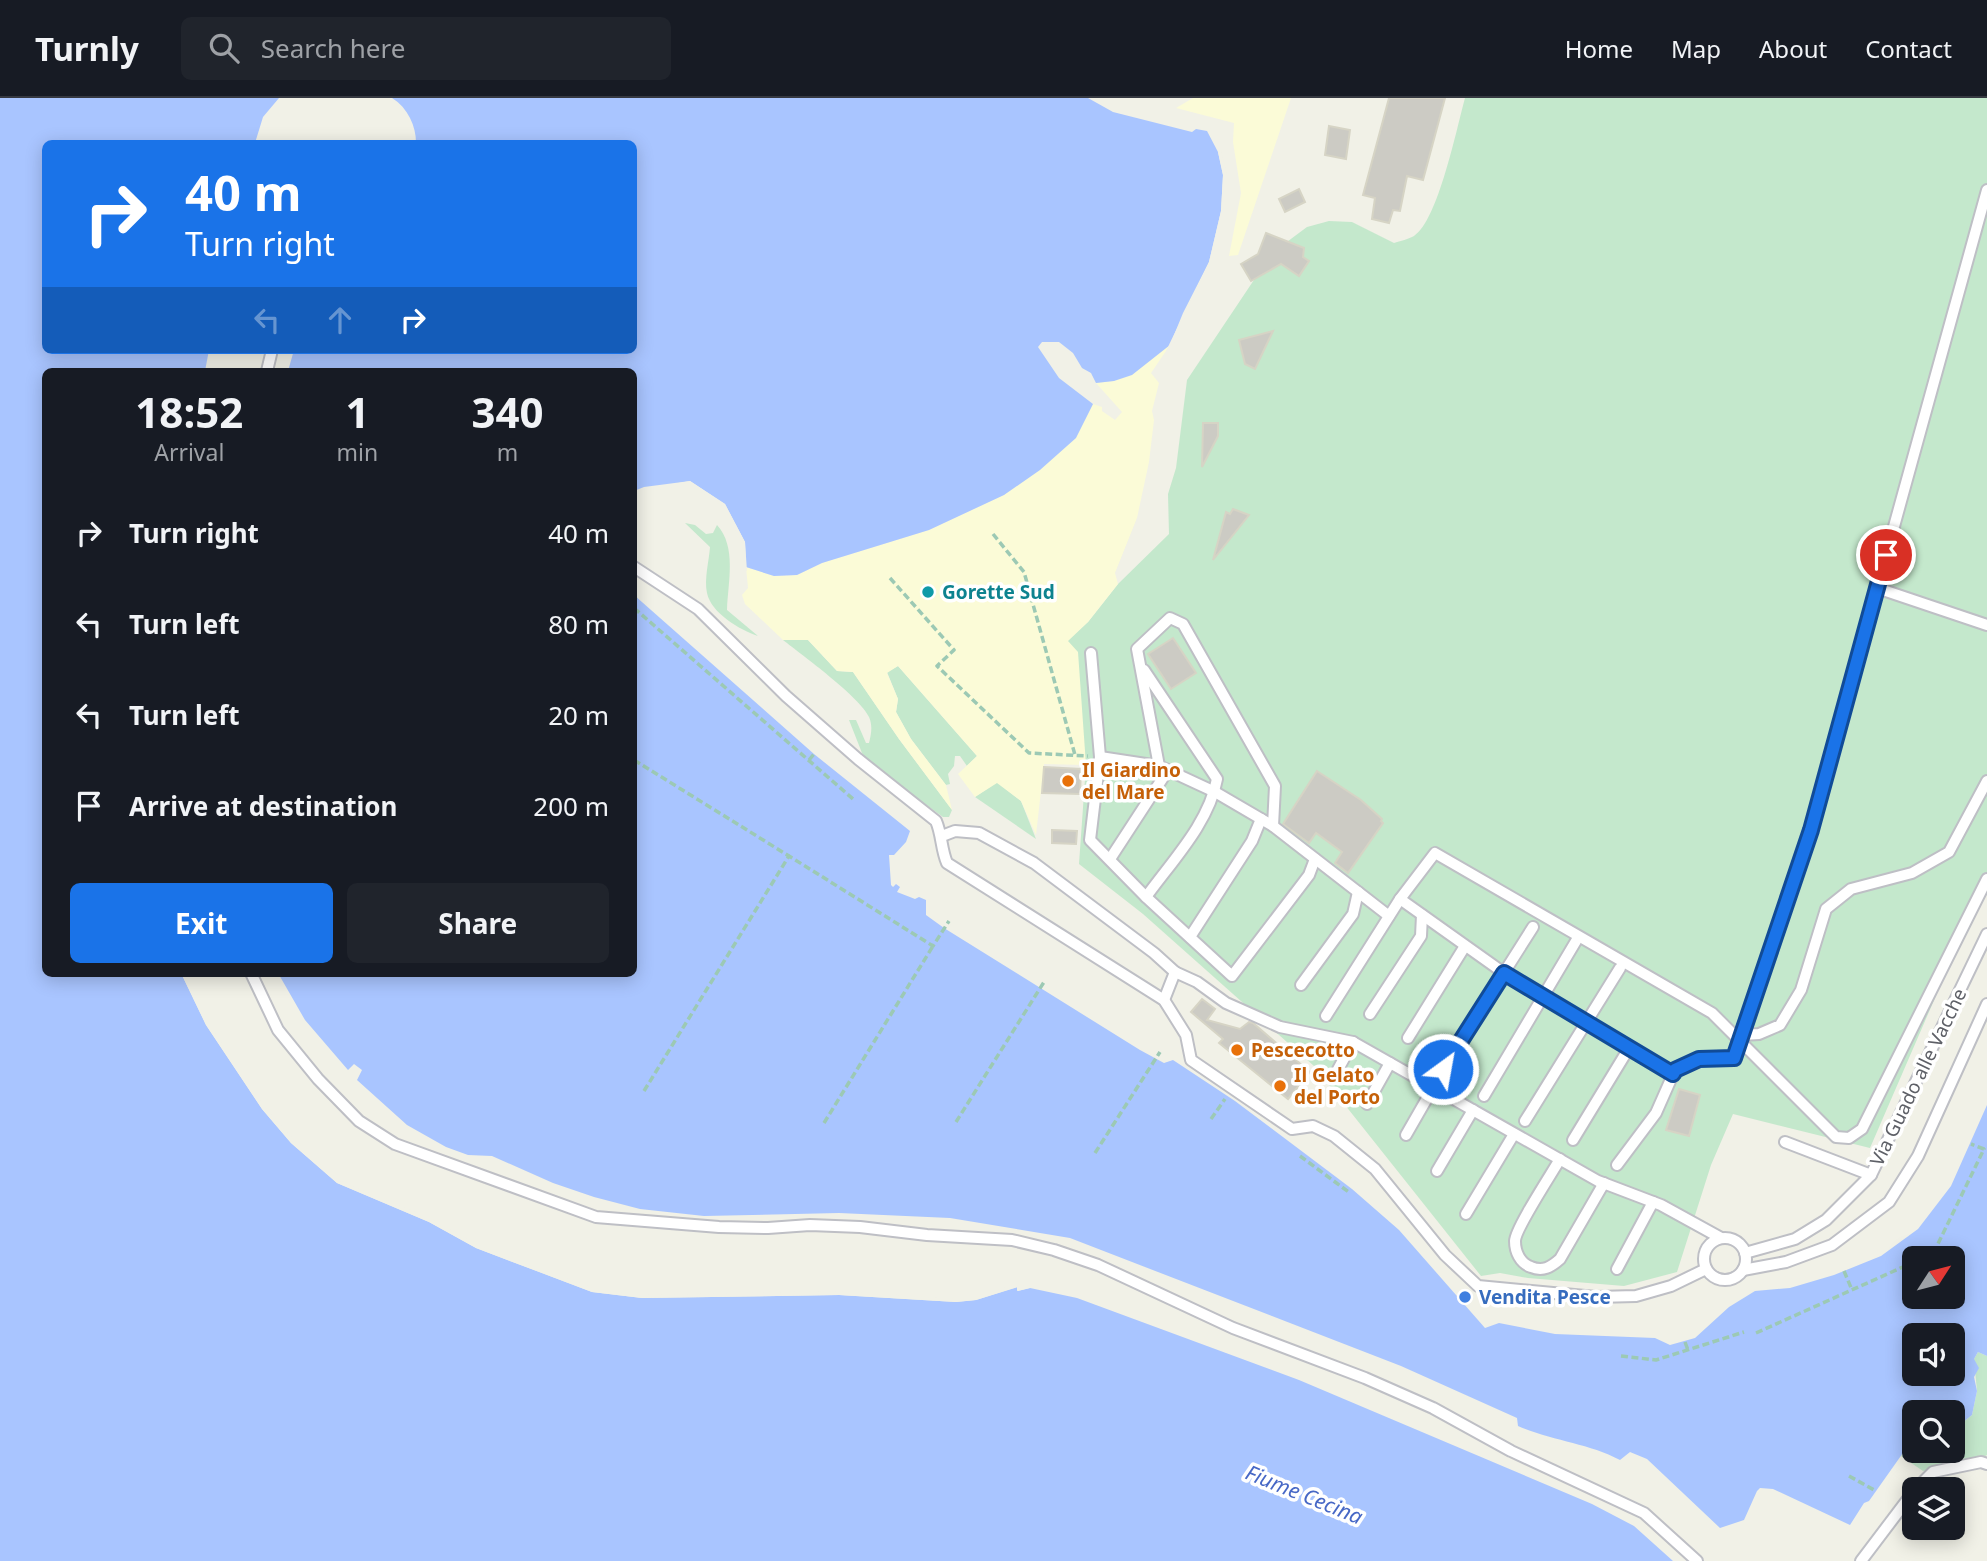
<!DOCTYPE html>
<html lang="en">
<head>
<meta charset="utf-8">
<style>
	body { margin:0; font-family:"Noto Sans",sans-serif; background:#20242c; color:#f1f3f6; height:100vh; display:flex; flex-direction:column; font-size:26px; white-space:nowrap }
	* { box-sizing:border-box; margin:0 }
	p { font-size:23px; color:#9ea1a6 }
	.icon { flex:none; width:38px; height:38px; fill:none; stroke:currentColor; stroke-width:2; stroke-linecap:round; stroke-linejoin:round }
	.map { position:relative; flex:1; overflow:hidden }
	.drawer { position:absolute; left:42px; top:270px; width:595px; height:609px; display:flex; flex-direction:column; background:#171b24; border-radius:10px; box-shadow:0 4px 18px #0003 }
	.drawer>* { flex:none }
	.top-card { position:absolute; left:42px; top:42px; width:595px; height:214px; border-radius:10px; box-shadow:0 4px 18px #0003; background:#1a73e8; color:#fff; overflow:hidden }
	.needle { width:46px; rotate:54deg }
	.buttons { position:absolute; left:1902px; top:1148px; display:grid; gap:14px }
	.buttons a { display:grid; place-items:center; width:63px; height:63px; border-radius:10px; background:#171b24; box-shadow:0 4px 18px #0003; font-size:35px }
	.pin { position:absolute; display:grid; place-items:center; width:60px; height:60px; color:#fff; margin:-30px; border:4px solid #fff; border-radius:50%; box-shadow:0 2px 7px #0007 }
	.me { position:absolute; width:77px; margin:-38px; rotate:32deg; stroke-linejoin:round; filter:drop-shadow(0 0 5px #0008) }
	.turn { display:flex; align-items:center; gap:24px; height:147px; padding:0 28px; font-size:32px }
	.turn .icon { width:91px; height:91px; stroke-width:2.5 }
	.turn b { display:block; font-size:49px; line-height:60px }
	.lanes { display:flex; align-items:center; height:66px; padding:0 28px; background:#0003; justify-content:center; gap:35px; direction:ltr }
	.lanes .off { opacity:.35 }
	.eta { display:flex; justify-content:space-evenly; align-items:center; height:119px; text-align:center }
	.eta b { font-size:42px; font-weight:700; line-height:49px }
	.cta { display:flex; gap:14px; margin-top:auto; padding:14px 28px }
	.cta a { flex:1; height:80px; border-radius:10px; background:#1a73e8; color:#fff; font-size:28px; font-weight:700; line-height:80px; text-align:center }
	.cta a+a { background:#20242c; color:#f1f3f6 }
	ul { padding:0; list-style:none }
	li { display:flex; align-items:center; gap:21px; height:91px; padding:0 28px }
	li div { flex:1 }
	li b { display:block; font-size:26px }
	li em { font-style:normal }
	header { display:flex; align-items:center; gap:42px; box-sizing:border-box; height:98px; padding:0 35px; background:#171b24; border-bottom:2px solid #363941 }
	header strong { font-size:33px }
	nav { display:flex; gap:38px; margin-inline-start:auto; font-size:24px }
	.search { width:490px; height:63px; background:#20242c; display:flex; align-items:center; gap:18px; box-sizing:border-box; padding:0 24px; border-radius:10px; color:#9ea1a6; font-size:26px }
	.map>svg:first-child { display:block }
	.green { fill:#c4e8cc }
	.sand { fill:#fbfbd7 }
	.water { fill:#a9c5ff; fill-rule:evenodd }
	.pier { fill:#f1f1e7 }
	.building { fill:#cccbc4; stroke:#d6d4c5; stroke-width:2 }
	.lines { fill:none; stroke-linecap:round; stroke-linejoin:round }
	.service-casing { stroke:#bebfc5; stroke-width:14 }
	.path { stroke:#9cc9b4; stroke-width:3.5; stroke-dasharray:7 3.5; stroke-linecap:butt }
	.service { stroke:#fff; stroke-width:10 }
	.route-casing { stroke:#114b97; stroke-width:18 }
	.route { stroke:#1a73e8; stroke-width:12 }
	.culture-dot { fill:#0f9aa8; stroke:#fff; stroke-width:2.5 }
	.food-dot { fill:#e8710a; stroke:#fff; stroke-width:2.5 }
	.shop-dot { fill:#3f7fe0; stroke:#fff; stroke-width:2.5 }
	.labels { text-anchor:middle; stroke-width:7; stroke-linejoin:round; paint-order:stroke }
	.culture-label { font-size:19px; font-weight:bold; fill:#0d838f; stroke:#fff; text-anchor:start }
	.food-label { font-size:19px; font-weight:bold; fill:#c56008; stroke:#fff; text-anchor:start }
	.street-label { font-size:19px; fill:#5e6067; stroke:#fff }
	.shop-label { font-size:19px; font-weight:bold; fill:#366cbe; stroke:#fff; text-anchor:start }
	.water-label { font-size:21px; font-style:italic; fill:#4768c6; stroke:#fff }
</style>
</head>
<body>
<header>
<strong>Turnly</strong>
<div class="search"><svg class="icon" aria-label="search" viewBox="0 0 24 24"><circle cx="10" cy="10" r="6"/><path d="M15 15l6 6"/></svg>Search here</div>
<nav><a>Home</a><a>Map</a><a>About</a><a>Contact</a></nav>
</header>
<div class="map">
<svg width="1987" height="1463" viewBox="0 0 1987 1463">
	<rect width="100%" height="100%" fill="#f1f1e7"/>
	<!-- green -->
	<g class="green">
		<path d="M 1465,0 L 1987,0 L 1987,780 L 1870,1050 L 1733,1016 L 1711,1067 L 1677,1174 L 1624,1188 L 1528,1180 L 1500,1175 L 1481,1178 L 1314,968 L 1143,816 L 1079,766 L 1086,667 L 1067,543 L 1088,524 L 1118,486 L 1169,436 L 1168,396 L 1176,370 L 1187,282 L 1272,155 L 1307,129 L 1329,123 L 1352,124 L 1394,145 C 1400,143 1409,141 1414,138 C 1438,123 1457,29 1465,0 Z"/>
		<path d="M 685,425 L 695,427 L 706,436 L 713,435 L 717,427 C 737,449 728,484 727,512 L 758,538 C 740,532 711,515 707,495 C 704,481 709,463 710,449 Z"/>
		<path d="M 783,542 L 808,542 L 837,573 L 853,574 L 899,641 L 952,712 L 949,719 L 943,719 L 870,666 L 862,655 L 849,622 L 856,622 L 866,645 L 869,645 C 871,637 873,628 869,619 C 860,599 802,557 783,542 Z"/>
		<polygon points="898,568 977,658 967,668 960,658 955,658 954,668 948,676 950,686 946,687 911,641 896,614 898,601 887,574"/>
		<polygon points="997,684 1021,703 1036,741 975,699"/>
		<polygon points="1978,1254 1987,1258 1987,1357 1978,1362 1923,1373 1901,1358 1911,1345 1914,1347 1914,1353 1953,1353 1953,1332 1972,1317 1977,1293 1974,1261"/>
	</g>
	<!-- sand -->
	<g class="sand">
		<polygon points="1193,0 1291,0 1238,157 1229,158 1241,95 1233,44 1234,25 1176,10"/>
		<polygon points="1170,247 1151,275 1159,285 1152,313 1154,322 1149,364 1137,420 1115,475 1118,486 1088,524 1068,543 1078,554 1086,667 1044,666 1036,737 1021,703 997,685 975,699 958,676 977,658 898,568 887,575 898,601 896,614 911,641 946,687 952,712 899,641 853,574 837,573 808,542 783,542 745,506 742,497 748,490 746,469 774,478 797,477 822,465 929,432 1004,397 1085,322 1093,306 1102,309 1102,313 1115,322 1122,314 1096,285 1114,283"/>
	</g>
	<!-- water -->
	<g class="water">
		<polygon points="0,0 279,0 263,19 255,45 46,46 46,252 209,252 205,273 46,273 46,875 181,875 206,927 262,1011 291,1045 337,1085 429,1124 476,1150 592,1194 642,1200 839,1197 956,1204 976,1202 1018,1189 1018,1193 1030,1190 1077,1200 1299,1282 1592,1406 1634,1428 1673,1463 0,1463"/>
		<path d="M 392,0 L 1088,0 L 1113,14 L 1192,34 L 1196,31 L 1207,33 L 1218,54 L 1223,77 L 1221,113 L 1209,164 L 1183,215 L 1170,247 L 1132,277 L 1114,283 L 1096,285 L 1091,275 L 1082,270 L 1073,255 L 1059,244 L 1042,244 L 1038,249 L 1059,280 L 1093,306 L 1076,340 L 1040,372 L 1004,397 L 929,432 L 822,465 L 797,477 L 774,478 L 746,469 L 745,444 L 725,406 L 690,383 L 634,393 L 634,273 L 288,273 L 294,252 L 634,252 L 634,46 L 416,45 C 416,28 408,10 392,0 Z"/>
		<path d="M 634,497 L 814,656 L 910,733 L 906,744 L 894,757 L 889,757 L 891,787 L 893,789 L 896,786 L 900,789 L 897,794 L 915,801 L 919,799 L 926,802 L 926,817 L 944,830 L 1140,952 L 1164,965 L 1173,962 L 1235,1003 L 1352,1091 L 1399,1132 L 1485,1230 L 1499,1225 L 1555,1236 L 1655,1240 L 1670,1247 L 1695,1240 L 1729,1209 L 1755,1193 L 1790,1190 L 1834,1177 L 1881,1158 L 1918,1131 L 1951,1088 L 1987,1007 L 1987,1258 L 1978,1254 L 1974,1261 L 1979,1270 L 1974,1279 L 1977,1293 L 1972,1317 L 1953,1332 L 1953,1314 L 1914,1314 L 1914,1347 L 1910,1345 L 1869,1403 L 1864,1405 L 1850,1427 L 1773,1391 L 1760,1390 L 1757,1393 L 1744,1422 L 1720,1430 L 1647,1361 L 1630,1354 L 1620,1362 C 1588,1345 1552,1343 1518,1328 L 1517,1320 L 1401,1268 L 1070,1140 L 950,1120 L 839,1115 L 704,1118 L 640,1111 L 594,1099 L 553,1085 L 492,1058 L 468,1057 L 446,1049 L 407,1027 L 357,982 L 362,972 L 354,966 L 348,972 L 305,922 L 278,875 L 634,875 ZM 1953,1160 L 1953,1199 L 1914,1199 L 1914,1160 ZM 1953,1237 L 1953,1276 L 1914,1276 L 1914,1237 Z"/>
	</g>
	<!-- pier -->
	<g class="pier">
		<polygon points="1221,52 1227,77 1225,113 1212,165 1186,217 1173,248 1166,253 1209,164 1221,113 1223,77 1218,54"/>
		<polygon points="690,383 725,406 745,444 747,473 743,470 742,445 723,409 689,387 634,396 634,393 644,389"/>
		<polygon points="181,875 184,875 209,926 265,1009 294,1042 338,1082 430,1120 478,1147 593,1190 642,1197 839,1193 956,1201 976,1199 1017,1185 1021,1188 1030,1187 1030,1190 1017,1193 1017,1189 976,1202 956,1204 839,1197 642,1200 592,1194 476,1150 429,1124 337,1085 291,1045 262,1011 206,927"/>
	</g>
	<!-- building -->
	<g class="building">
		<polygon points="1389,0 1445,0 1423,82 1407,78 1400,113 1393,112 1389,125 1372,121 1375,100 1363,97"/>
		<polygon points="1329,28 1350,32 1346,61 1325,57"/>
		<polygon points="1299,91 1305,104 1285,114 1279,101"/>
		<polygon points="1266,135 1304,150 1303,159 1309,163 1299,178 1281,166 1251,183 1241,166 1258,156"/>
		<polygon points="1273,233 1255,271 1245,266 1239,242"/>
		<polygon points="1203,325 1218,325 1218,338 1202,369"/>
		<polygon points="1233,411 1249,417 1213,462 1226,414 1230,416"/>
		<polygon points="1173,540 1196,575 1171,591 1148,556"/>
		<polygon points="1044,669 1081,671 1080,696 1042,695"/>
		<polygon points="1317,673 1361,702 1382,721 1381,723 1383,725 1348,775 1335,765 1342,754 1316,735 1309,745 1283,726"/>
		<polygon points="1052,732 1077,733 1076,746 1052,745"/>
		<polygon points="1202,901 1215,911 1207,922 1240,931 1249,924 1253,925 1310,974 1288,1001 1219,945 1223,941 1191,914"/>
		<polygon points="1679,991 1700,997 1689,1038 1666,1032"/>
	</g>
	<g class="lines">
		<!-- service casing -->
		<g class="service-casing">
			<g id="service">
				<polyline points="267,273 272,252"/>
				<path d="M 634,469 L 698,511 L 786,598 L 858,661 L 936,723 C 942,737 941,751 947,765 L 1164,902 L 1186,937 L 1191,962 L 1292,1031 L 1313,1028 L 1334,1038 L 1375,1071 L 1445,1157 L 1478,1188 L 1596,1199 L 1636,1198 L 1671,1188 L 1706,1171"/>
				<polyline points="1877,490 1987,92"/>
				<polyline points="1091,555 1100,659 1090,742 1146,799 1232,878 1309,777 1315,761"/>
				<path d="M 1144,572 L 1217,681 C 1209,725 1172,763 1146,799"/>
				<polyline points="1100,659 1159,668 1215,694 1273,728 1389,818"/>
				<polyline points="1159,668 1137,551 1170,520 1183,526 1275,688 1273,728"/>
				<polyline points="942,738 955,733 979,735 1034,765 1154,855 1175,874 1164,902"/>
				<polyline points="1110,761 1168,672"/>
				<polyline points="1400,801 1504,875 1673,976"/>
				<polyline points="1190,839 1252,743 1261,721"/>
				<polyline points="1175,874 1197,884 1226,905 1280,929 1353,944 1598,1083 1661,1107 1721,1140"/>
				<polyline points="251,875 278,932 318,981 359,1023 395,1046 596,1119 719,1129 768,1130 810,1127 860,1129 927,1137 1012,1142 1054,1152 1098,1167 1233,1230 1365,1280 1433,1310 1511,1353 1644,1415 1697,1463"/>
				<polyline points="1301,887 1353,816 1358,794"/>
				<polyline points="1370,916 1421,838 1422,817"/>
				<polyline points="1326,918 1400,801 1435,755 1712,915 1836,1039 1849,1040 1862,1031 1987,781"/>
				<polyline points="1742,937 1759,936 1780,927 1801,892 1826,811 1851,791 1912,775 1949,754 1987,683"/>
				<polyline points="1408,940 1465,848"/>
				<polyline points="1443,971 1533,829"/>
				<polyline points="1336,975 1353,944"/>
				<polyline points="1484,998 1576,843"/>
				<polyline points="1367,1006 1390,965"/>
				<polyline points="1525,1023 1620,870"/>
				<polyline points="1406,1037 1433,990"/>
				<polyline points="1573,1042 1629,950"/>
				<polyline points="1785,1044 1871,1077 1987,836"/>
				<path d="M 1560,1061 C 1552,1075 1515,1131 1515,1143 C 1515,1154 1520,1165 1531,1169 C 1543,1174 1551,1169 1560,1161 L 1604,1085"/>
				<polyline points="1617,1067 1656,1015 1675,972 1699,961 1734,960 1811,732 1877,490 1987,527"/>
				<polyline points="1437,1073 1473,1012"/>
				<polyline points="1466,1116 1514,1036"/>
				<circle cx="1725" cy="1161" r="21"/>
				<polyline points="1745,1155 1795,1141 1826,1122 1871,1077"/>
				<polyline points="1617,1171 1653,1104"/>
				<polyline points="1743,1172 1786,1164 1832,1147 1889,1104 1918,1058 1987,906"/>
				<polyline points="1916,1391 1933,1374 1981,1364 1987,1366"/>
				<polyline points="1861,1463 1914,1393"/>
			</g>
		</g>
		<!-- path -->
		<g class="path">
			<polyline points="993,436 1024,474 1075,657"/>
			<polyline points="890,480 954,552 937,568 1029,655 1088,658"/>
			<polyline points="634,502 636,499"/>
			<polyline points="634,510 853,701"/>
			<polyline points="634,662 789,758"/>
			<polyline points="809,662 814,656"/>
			<polyline points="455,878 457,875"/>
			<polyline points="644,993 789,758 933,848 949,823"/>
			<polyline points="1211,1021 1225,1001"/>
			<polyline points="956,1024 1044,884"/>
			<polyline points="824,1025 933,848"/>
			<polyline points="1095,1055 1160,954"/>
			<polyline points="1300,1058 1350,1095"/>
			<polyline points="1924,1160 1934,1154 1984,1051 1971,1046"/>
			<polyline points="1844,1173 1852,1192"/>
			<polyline points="1756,1235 1914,1164"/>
			<polyline points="1685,1244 1688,1252"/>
			<polyline points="1621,1258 1656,1262 1744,1234"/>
			<polyline points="1849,1378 1876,1393"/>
		</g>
		<!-- service -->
		<use href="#service" class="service"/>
	</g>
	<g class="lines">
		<!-- route casing -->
		<g class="route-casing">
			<polyline id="route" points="1443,971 1504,875 1673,976 1675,972 1699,961 1734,960 1811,732 1886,457"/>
		</g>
		<!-- route -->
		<use href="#route" class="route"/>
	</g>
	<!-- markers -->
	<circle class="culture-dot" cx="928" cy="494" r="7"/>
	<g class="food-dot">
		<circle cx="1068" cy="683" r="7"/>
		<circle cx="1237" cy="952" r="7"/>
		<circle cx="1280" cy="988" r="7"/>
	</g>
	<circle class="shop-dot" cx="1465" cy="1199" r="7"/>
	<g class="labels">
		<!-- culture labels -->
		<g class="culture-label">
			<text x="942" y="501">Gorette Sud</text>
		</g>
		<!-- food labels -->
		<g class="food-label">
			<text x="1082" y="679">Il Giardino<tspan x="1082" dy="22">del Mare</tspan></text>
			<text x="1251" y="959">Pescecotto</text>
			<text x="1294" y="984">Il Gelato<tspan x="1294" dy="22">del Porto</tspan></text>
		</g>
		<!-- street labels -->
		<g class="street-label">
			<text transform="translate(1918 979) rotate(-64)" y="7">Via Guado alle Vacche</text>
		</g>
		<!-- shop labels -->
		<g class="shop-label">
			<text x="1479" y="1206">Vendita Pesce</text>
		</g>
		<!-- water labels -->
		<g class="water-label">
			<text transform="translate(1304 1397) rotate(22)" y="7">Fiume Cecina</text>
		</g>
	</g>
</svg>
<div class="buttons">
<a><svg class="needle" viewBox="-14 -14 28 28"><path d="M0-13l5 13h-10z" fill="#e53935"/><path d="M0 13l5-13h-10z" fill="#9ea1a6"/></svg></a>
<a><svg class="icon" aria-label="sound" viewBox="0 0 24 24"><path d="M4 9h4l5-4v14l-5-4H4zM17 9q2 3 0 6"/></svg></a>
<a><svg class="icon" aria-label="search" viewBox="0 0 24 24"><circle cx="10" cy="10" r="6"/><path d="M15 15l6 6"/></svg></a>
<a><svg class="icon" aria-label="layers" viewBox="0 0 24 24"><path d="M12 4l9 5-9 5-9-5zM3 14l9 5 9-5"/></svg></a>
</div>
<div class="pin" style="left:1886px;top:457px;background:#d93025"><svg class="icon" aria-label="arrive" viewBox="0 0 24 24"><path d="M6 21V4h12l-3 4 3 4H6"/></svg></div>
<svg class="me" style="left:1443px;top:971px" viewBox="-20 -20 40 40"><circle r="17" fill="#1a73e8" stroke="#fff" stroke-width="3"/><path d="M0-11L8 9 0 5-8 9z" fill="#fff"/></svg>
<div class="top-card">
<div class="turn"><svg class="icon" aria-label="right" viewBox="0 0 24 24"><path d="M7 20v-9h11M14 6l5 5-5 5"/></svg><div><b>40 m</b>Turn right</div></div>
<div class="lanes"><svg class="icon off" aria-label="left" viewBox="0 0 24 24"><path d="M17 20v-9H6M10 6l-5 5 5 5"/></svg><svg class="icon off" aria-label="ahead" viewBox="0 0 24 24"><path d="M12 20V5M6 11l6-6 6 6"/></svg><svg class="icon" aria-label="right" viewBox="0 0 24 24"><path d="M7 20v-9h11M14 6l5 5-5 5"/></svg></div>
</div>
<section class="drawer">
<div class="eta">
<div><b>18:52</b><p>Arrival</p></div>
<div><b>1</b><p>min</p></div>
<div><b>340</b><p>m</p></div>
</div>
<ul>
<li><svg class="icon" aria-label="right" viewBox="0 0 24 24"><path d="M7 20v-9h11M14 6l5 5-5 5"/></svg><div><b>Turn right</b></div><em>40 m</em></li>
<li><svg class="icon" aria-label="left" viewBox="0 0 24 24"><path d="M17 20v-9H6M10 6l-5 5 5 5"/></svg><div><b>Turn left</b></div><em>80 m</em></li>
<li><svg class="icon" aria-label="left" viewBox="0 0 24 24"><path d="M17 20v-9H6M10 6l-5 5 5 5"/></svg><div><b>Turn left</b></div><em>20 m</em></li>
<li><svg class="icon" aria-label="arrive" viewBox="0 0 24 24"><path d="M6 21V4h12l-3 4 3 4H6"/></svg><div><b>Arrive at destination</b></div><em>200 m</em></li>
</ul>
<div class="cta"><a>Exit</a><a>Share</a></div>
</section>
</div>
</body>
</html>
